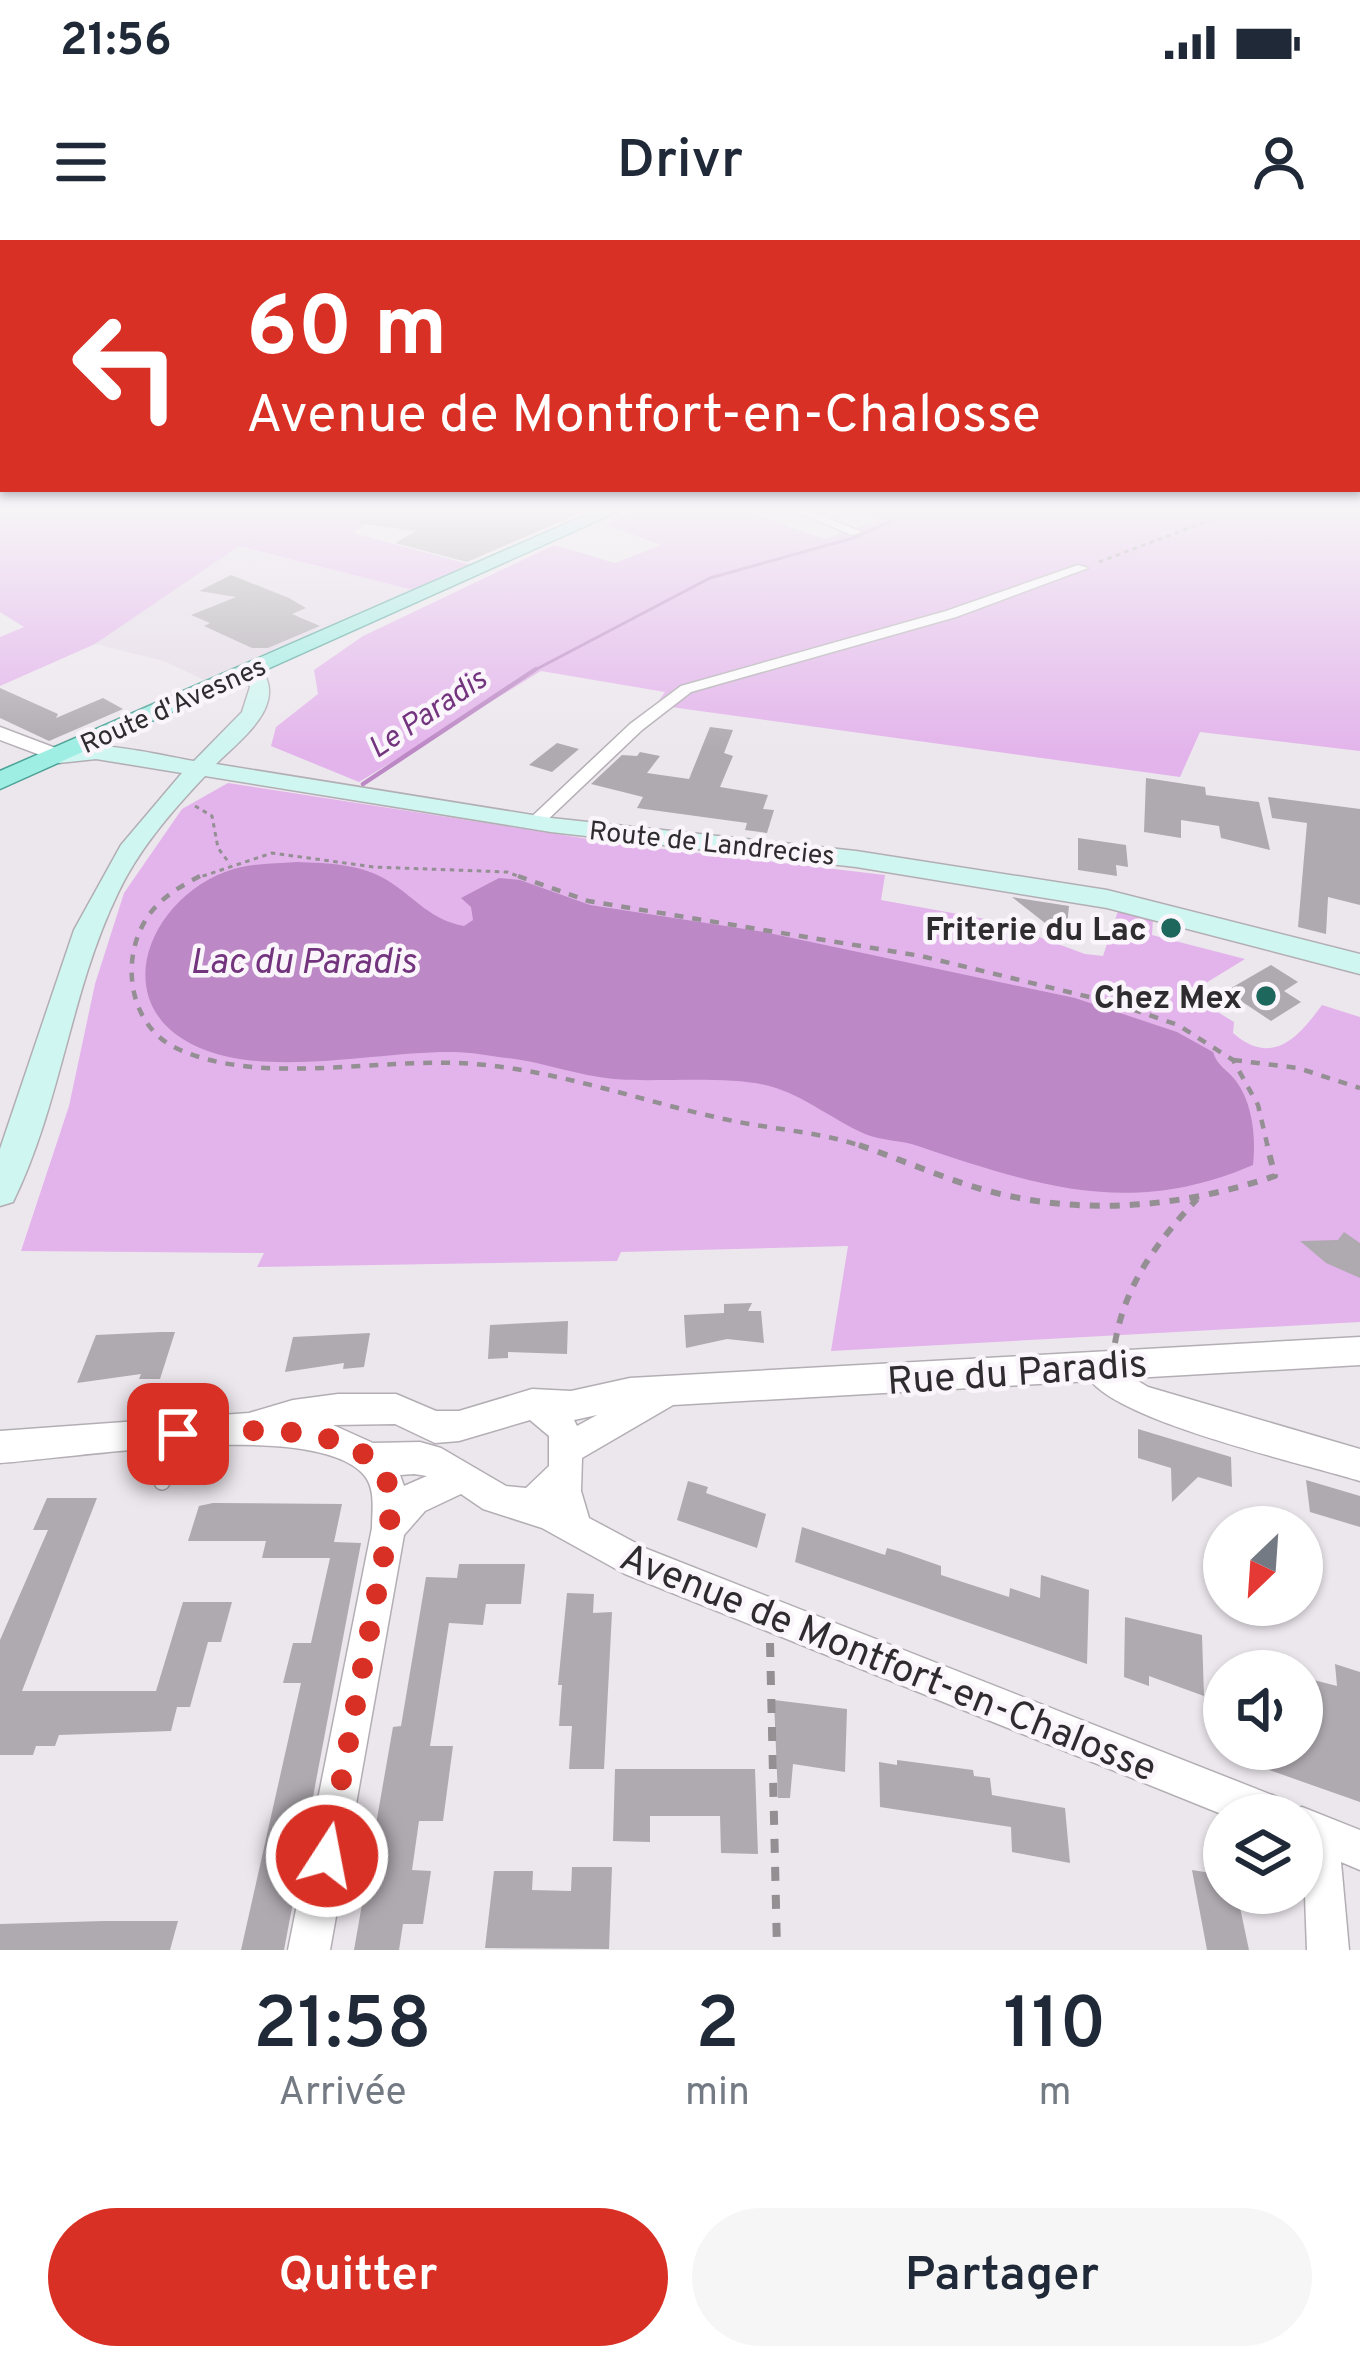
<!DOCTYPE html>
<html lang="fr">
<head>
<meta charset="utf-8">
<style>
	body { margin:0; font-family:Overpass,sans-serif; background:#f6f6f7; color:#1f2937; height:100vh; display:flex; flex-direction:column; font-size:45px; white-space:nowrap }
	* { box-sizing:border-box; margin:0 }
	p { font-size:39px; color:#747a83 }
	.icon { flex:none; width:66px; height:66px; fill:none; stroke:currentColor; stroke-width:2; stroke-linecap:round; stroke-linejoin:round }
	.map { position:relative; height:1710px; overflow:hidden }
	.side { display:flex; flex-direction:column; background:#fff; flex:1 }
	.side>* { flex:none }
	.banner { position:absolute; left:0px; top:0px; width:1362px; height:252px; box-shadow:0 3px 9px #0004; background:#d93025; color:#fff; overflow:hidden }
	.needle { width:78px; rotate:205deg }
	.fabs { position:absolute; left:1203px; top:1266px; display:grid; gap:24px }
	.fabs a { display:grid; place-items:center; width:120px; height:120px; border-radius:50%; background:#fff; box-shadow:0 3px 9px #0004; font-size:60px }
	.pin { position:absolute; display:grid; place-items:center; width:102px; height:102px; color:#fff; margin:-51px; border-radius:24px; box-shadow:0 6px 18px #0006 }
	.me { position:absolute; width:132px; margin:-66px; rotate:11deg; stroke-linejoin:round; filter:drop-shadow(0 0 9px #0008) }
	.turn { display:flex; align-items:center; gap:42px; height:252px; padding:0 48px; font-size:54px }
	.turn .icon { width:156px; height:156px; stroke-width:2.5 }
	.turn b { display:block; font-size:84px; line-height:102px }
	.eta { display:flex; justify-content:space-evenly; align-items:center; height:204px; text-align:center }
	.eta b { font-size:72px; font-weight:600; line-height:84px }
	.primary-button { display:flex; gap:24px; margin-top:auto; padding:24px 48px }
	.primary-button a { flex:1; height:138px; border-radius:72px; background:#d93025; color:#fff; font-size:48px; font-weight:600; line-height:138px; text-align:center }
	.primary-button a+a { background:#f6f6f7; color:#1f2937 }
	.status { display:flex; justify-content:space-between; align-items:center; height:84px; padding:0 60px; background:#fff; direction:ltr }
	.status svg { height:33px; fill:currentColor }
	header { display:flex; justify-content:space-between; align-items:center; height:156px; padding:0 48px; background:#fff; font-size:54px; font-weight:600 }
	.map>svg:first-child { display:block }
	.built { fill:#e5dbe7 }
	.green { fill:#e3b4eb }
	.water { fill:#bc88c5 }
	.lines { fill:none; stroke-linecap:round; stroke-linejoin:round }
	.stream-far1 { stroke:#bc88c5; stroke-width:3 }
	.stream { stroke:#bc88c5; stroke-width:4.5 }
	.building { fill:#afaab0 }
	.service-casing { stroke:#b3aeb4; stroke-width:18 }
	.minor-casing { stroke:#b3aeb4; stroke-width:3 }
	.tertiary-casing { stroke:#b3aeb4; stroke-width:3 }
	.secondary-casing { stroke:#b3aeb4; stroke-width:3 }
	.primary-casing { stroke:#4da297; stroke-width:3 }
	.path-far3 { stroke:#938f93; stroke-width:3; stroke-dasharray:4.5 4.5; stroke-linecap:butt }
	.path-far2 { stroke:#938f93; stroke-width:4.5; stroke-dasharray:9 9; stroke-linecap:butt }
	.path-far1 { stroke:#938f93; stroke-width:6; stroke-dasharray:10 10; stroke-linecap:butt }
	.path { stroke:#938f93; stroke-width:8; stroke-dasharray:14 14; stroke-linecap:butt }
	.service { stroke:#fff; stroke-width:15 }
	.minor { fill:#fff; fill-rule:evenodd }
	.tertiary { fill:#fff; fill-rule:evenodd }
	.secondary { fill:#cff6f1; fill-rule:evenodd }
	.primary { fill:#9eeee3; fill-rule:evenodd }
	.route { stroke:#d93025; stroke-width:21; stroke-dasharray:0 37.8 }
	.poi-dot { fill:#1e675d; stroke:#faf4fb; stroke-width:4.5 }
	.labels { text-anchor:middle; stroke-width:9; stroke-linejoin:round; paint-order:stroke }
	.far-street-label { font-size:27px; fill:#2e2c2e; stroke:#faf4fb }
	.far-water-label { font-size:30px; font-style:italic; fill:#73347e; stroke:#faf4fb }
	.poi-label { font-size:33px; font-weight:bold; fill:#2e2c2e; stroke:#faf4fb; text-anchor:end }
	.water-label { font-size:36px; font-style:italic; fill:#73347e; stroke:#faf4fb }
	.near-street-label { font-size:39px; fill:#2e2c2e; stroke:#faf4fb }
</style>
</head>
<body>
<div class="status"><b>21:56</b><svg viewBox="0 0 49 12"><path d="M0 12V9h3v3zM5 12V6h3v6zM10 12V3h3v9zM15 12V0h3v12zM26 1h20v11H26zM47 4h2v5h-2z"/></svg></div>
<header><svg class="icon" aria-label="menu" viewBox="0 0 24 24"><path d="M4 6h16M4 12h16M4 18h16"/></svg>Drivr<svg class="icon" aria-label="person" viewBox="0 0 24 24"><circle cx="12" cy="8" r="4"/><path d="M4 21q1-7 8-7t8 7"/></svg></header>
<div class="map">
<svg width="1360" height="1710" viewBox="0 0 1360 1710">
	<rect width="100%" height="100%" fill="#ece7ed"/>
	<!-- built -->
	<polygon class="built" points="238,306 417,351 204,440 164,421 95,404"/>
	<!-- green -->
	<g class="green">
		<polygon points="0,272 376,272 379,275 353,293 475,326 417,351 239,306 95,404 0,446 0,397 24,387 0,372"/>
		<polygon points="637,272 747,272 825,299 885,278 871,272 1360,272 1360,511 1200,492 1180,537 656,465 665,452 541,431 359,542 271,506 276,487 318,454 314,430 363,396 554,305 615,323 661,305 606,285"/>
		<path d="M 228,543 L 621,604 L 885,635 L 881,660 L 996,681 L 1085,714 L 1103,716 L 1118,671 L 1153,678 L 1152,695 L 1245,719 L 1188,754 L 1234,782 L 1233,793 C 1272,827 1298,798 1322,765 L 1360,777 L 1360,1082 L 831,1111 L 848,1006 L 621,1012 L 617,1021 L 257,1027 L 264,1013 L 21,1011 L 69,866 L 95,744 L 124,653 L 182,569 Z"/>
	</g>
	<!-- water -->
	<path class="water" d="M 297,622 C 329,623 363,624 390,642 C 416,659 431,680 464,686 L 473,680 L 471,667 L 461,658 L 499,638 L 520,640 L 590,665 L 764,692 L 1075,758 L 1177,792 L 1213,812 C 1217,826 1228,830 1236,841 C 1253,864 1256,898 1253,925 C 1130,978 1037,946 918,906 C 901,900 882,901 865,894 C 835,881 807,858 776,848 C 735,834 659,843 614,839 C 578,836 543,822 507,818 C 489,816 471,812 453,812 C 379,811 269,838 200,808 C 106,768 146,662 225,632 C 249,623 272,624 297,622 Z"/>
	<g class="lines">
		<!-- stream-far1 -->
		<polyline class="stream-far1" points="531,432 710,338 853,298 912,272"/>
		<!-- stream -->
		<polyline class="stream" points="363,544 536,429"/>
	</g>
	<!-- building -->
	<g class="building">
		<polygon points="358,272 582,272 467,322 395,303 416,291 357,283"/>
		<polygon points="231,335 289,358 306,368 292,374 320,386 268,408 252,408 204,386 210,383 191,375 236,357 199,351"/>
		<polygon points="0,448 58,474 56,478 103,458 123,469 49,501 0,478"/>
		<polygon points="710,487 733,490 724,513 733,516 720,547 768,555 763,569 774,570 767,593 745,590 747,583 637,568 643,557 591,544 622,515 637,516 640,512 660,516 647,533 689,539"/>
		<polygon points="557,503 579,509 552,532 529,525"/>
		<polygon points="1146,538 1205,547 1206,555 1259,562 1270,610 1221,598 1219,586 1181,580 1181,598 1144,592"/>
		<polygon points="1268,557 1360,569 1360,665 1328,657 1326,694 1298,687 1307,583 1272,578"/>
		<polygon points="1078,598 1126,605 1128,627 1116,625 1117,636 1078,630"/>
		<polygon points="1012,657 1069,666 1066,695 1050,692 1050,687"/>
		<polygon points="1271,725 1298,742 1284,751 1301,762 1271,781 1226,751"/>
		<polygon points="1344,992 1360,1003 1360,1038 1326,1023 1300,1001 1338,1000"/>
		<polygon points="752,1063 748,1071 761,1071 764,1103 727,1099 686,1108 684,1075 724,1073 724,1064"/>
		<polygon points="568,1081 567,1114 508,1112 508,1118 488,1119 490,1085"/>
		<polygon points="160,1092 175,1092 160,1139 139,1139 141,1134 77,1143 96,1095"/>
		<polygon points="370,1093 364,1127 343,1129 344,1123 285,1132 293,1097"/>
		<polygon points="1138,1189 1231,1217 1232,1247 1198,1237 1172,1262 1171,1228 1138,1218"/>
		<polygon points="1306,1240 1360,1256 1360,1287 1310,1272"/>
		<polygon points="688,1241 708,1247 706,1253 766,1274 757,1308 677,1280"/>
		<polygon points="47,1258 97,1258 22,1451 156,1451 183,1362 232,1362 221,1402 208,1402 190,1467 177,1467 171,1491 59,1495 55,1506 36,1506 33,1515 0,1515 0,1400 48,1290 33,1290"/>
		<polygon points="213,1263 342,1264 334,1302 361,1303 284,1710 241,1710 301,1443 283,1443 293,1403 311,1403 330,1318 262,1318 266,1301 188,1301 199,1266"/>
		<polygon points="802,1287 885,1315 887,1308 898,1311 941,1326 941,1335 1009,1357 1010,1348 1040,1358 1041,1335 1089,1350 1087,1424 795,1322"/>
		<polygon points="459,1324 525,1324 521,1364 486,1364 483,1385 449,1383 430,1506 453,1506 443,1581 419,1581 412,1630 431,1631 423,1684 403,1684 399,1710 354,1710 393,1487 401,1486 426,1337 457,1338"/>
		<polygon points="567,1353 594,1354 593,1373 612,1372 604,1529 569,1529 572,1486 559,1486 562,1445 558,1445"/>
		<polygon points="1125,1377 1202,1395 1204,1456 1149,1436 1149,1446 1124,1437"/>
		<polygon points="1335,1424 1360,1432 1360,1562 1252,1524 1250,1509 1302,1509 1302,1437 1337,1446"/>
		<polygon points="774,1460 847,1469 845,1532 793,1524 790,1558 778,1558"/>
		<polygon points="897,1520 973,1530 974,1536 990,1538 992,1555 1065,1568 1070,1623 1012,1612 1011,1587 880,1567 879,1522 897,1525"/>
		<polygon points="615,1529 755,1529 758,1614 721,1613 720,1576 650,1576 650,1602 613,1601"/>
		<polygon points="572,1627 612,1627 609,1709 485,1708 494,1631 533,1631 532,1650 571,1651"/>
		<polygon points="1192,1630 1224,1635 1224,1653 1238,1658 1249,1710 1207,1710"/>
		<polygon points="104,1681 178,1681 170,1710 0,1710 0,1684"/>
	</g>
	<g class="lines">
		<!-- service casing -->
		<g class="service-casing">
			<polyline id="service" points="162,1242 178,1195"/>
		</g>
		<!-- minor casing -->
		<g class="minor-casing">
			<g id="minor">
				<polygon points="797,272 813,272 862,292 852,295"/>
				<polygon points="1078,325 1088,328 956,377 691,452 642,490 541,586 529,586 526,582 630,484 681,446 946,371"/>
				<path d="M 1360,1097 L 1360,1125 L 1133,1138 L 1148,1147 L 1360,1209 L 1360,1241 C 1301,1223 1125,1183 1091,1141 L 673,1165 L 582,1218 L 581,1251 L 589,1278 L 647,1309 L 1272,1555 L 1286,1561 L 1290,1572 L 1302,1567 L 1360,1590 L 1360,1630 L 1341,1622 L 1349,1710 L 1307,1710 L 1302,1575 L 1224,1575 L 625,1334 L 542,1288 L 483,1269 L 461,1254 L 425,1271 L 404,1295 L 330,1710 L 288,1710 L 372,1288 C 372,1270 376,1249 364,1235 C 315,1178 74,1218 0,1223 L 0,1191 L 249,1173 L 293,1160 L 338,1154 L 396,1154 L 436,1171 L 459,1171 L 532,1149 L 571,1151 L 630,1138 ZM 597,1175 L 577,1186 L 574,1180 ZM 530,1180 L 549,1196 L 549,1226 L 526,1248 L 506,1246 L 441,1208 L 420,1202 L 373,1203 L 333,1185 L 395,1184 L 435,1203 L 459,1201 ZM 414,1234 L 427,1236 L 404,1246 L 400,1235 Z"/>
			</g>
		</g>
		<!-- tertiary casing -->
		<g class="tertiary-casing">
			<polygon id="tertiary" points="0,487 66,512 69,516 59,522 0,500"/>
		</g>
		<!-- secondary casing -->
		<g class="secondary-casing">
			<path id="secondary" d="M 252,424 L 259,426 C 290,464 242,498 216,524 L 551,578 L 856,611 L 1107,650 L 1360,714 L 1360,734 L 1107,668 L 856,627 L 551,592 L 205,536 C 171,572 138,610 117,655 C 70,753 61,864 13,962 L 0,966 L 0,909 L 74,690 L 121,605 L 182,533 L 96,519 L 59,523 L 48,516 C 77,493 157,515 194,521 L 242,472 L 250,447 L 242,430 Z"/>
		</g>
		<!-- primary casing -->
		<g class="primary-casing">
			<polygon id="primary" points="593,272 617,272 0,549 0,531"/>
		</g>
		<!-- path-far3 -->
		<g class="path-far3">
			<polyline points="1099,322 1231,272"/>
			<polyline points="195,566 212,576 218,608 230,624"/>
			<polyline points="194,639 272,613 374,627 507,632 526,639"/>
		</g>
		<!-- path-far2 -->
		<g class="path-far2">
			<path d="M 200,636 C 179,647 157,660 145,681 C 120,723 130,786 176,808 C 260,848 383,816 475,824 C 560,831 641,861 724,879 C 773,890 820,891 867,908"/>
			<polyline points="518,636 588,661 921,716 1114,763 1178,785 1233,820 1258,865 1268,908"/>
			<polyline points="1233,820 1298,828 1360,848"/>
		</g>
		<!-- path-far1 -->
		<g class="path-far1">
			<path d="M 859,905 C 900,919 940,937 981,949 C 1079,977 1180,968 1275,936 L 1267,905"/>
			<path d="M 1115,1103 C 1125,1044 1157,1002 1197,959"/>
		</g>
		<!-- path -->
		<polyline class="path" points="770,1403 777,1710"/>
		<!-- service -->
		<use href="#service" class="service"/>
		<!-- minor -->
		<use href="#minor" class="minor"/>
		<!-- tertiary -->
		<use href="#tertiary" class="tertiary"/>
		<!-- secondary -->
		<use href="#secondary" class="secondary"/>
		<!-- primary -->
		<use href="#primary" class="primary"/>
	</g>
	<!-- sky -->
	<linearGradient id="sky" x2="0" y2="1"><stop stop-color="#96a2da"/><stop offset="0.53" stop-color="#f6f4f7"/><stop offset="1" stop-color="#f6f4f7" stop-opacity="0"/></linearGradient>
	<rect width="1360" height="511" fill="url(#sky)"/>
	<g class="lines">
		<!-- route -->
		<path class="route" d="M 178,1194 C 235,1191 359,1177 387,1242 C 393,1256 390,1274 389,1288 L 327,1616"/>
	</g>
	<!-- markers -->
	<g class="poi-dot">
		<circle cx="1171" cy="688" r="12"/>
		<circle cx="1266" cy="756" r="12"/>
	</g>
	<g class="labels">
		<!-- far-street labels -->
		<g class="far-street-label">
			<text transform="translate(173 465) rotate(-24)" y="9">Route d'Avesnes</text>
			<text transform="translate(712 603) rotate(6)" y="9">Route de Landrecies</text>
		</g>
		<!-- far-water labels -->
		<g class="far-water-label">
			<text transform="translate(427 473) rotate(-34)" y="10">Le Paradis</text>
		</g>
		<!-- poi labels -->
		<g class="poi-label">
			<text x="1147" y="700">Friterie du Lac</text>
			<text x="1242" y="768">Chez Mex</text>
		</g>
		<!-- water labels -->
		<g class="water-label">
			<text x="303" y="733">Lac du Paradis</text>
		</g>
		<!-- near-street labels -->
		<g class="near-street-label">
			<text transform="translate(1017 1131) rotate(-4)" y="14">Rue du Paradis</text>
			<text transform="translate(889 1421) rotate(22)" y="14">Avenue de Montfort-en-Chalosse</text>
		</g>
	</g>
</svg>
<div class="fabs">
<a><svg class="needle" viewBox="-14 -14 28 28"><path d="M0-13l5 13h-10z" fill="#e53935"/><path d="M0 13l5-13h-10z" fill="#747a83"/></svg></a>
<a><svg class="icon" aria-label="sound" viewBox="0 0 24 24"><path d="M4 9h4l5-4v14l-5-4H4zM17 9q2 3 0 6"/></svg></a>
<a><svg class="icon" aria-label="layers" viewBox="0 0 24 24"><path d="M12 4l9 5-9 5-9-5zM3 14l9 5 9-5"/></svg></a>
</div>
<div class="pin" style="left:178px;top:1194px;background:#d93025"><svg class="icon" aria-label="arrive" viewBox="0 0 24 24"><path d="M6 21V4h12l-3 4 3 4H6"/></svg></div>
<svg class="me" style="left:327px;top:1616px" viewBox="-20 -20 40 40"><circle r="17" fill="#d93025" stroke="#fff" stroke-width="3"/><path d="M0-11L8 9 0 5-8 9z" fill="#fff"/></svg>
<div class="banner">
<div class="turn"><svg class="icon" aria-label="left" viewBox="0 0 24 24"><path d="M17 20v-9H6M10 6l-5 5 5 5"/></svg><div><b>60 m</b>Avenue de Montfort-en-Chalosse</div></div>
</div>
</div>
<section class="side">
<div class="eta">
<div><b>21:58</b><p>Arrivée</p></div>
<div><b>2</b><p>min</p></div>
<div><b>110</b><p>m</p></div>
</div>
<div class="primary-button"><a>Quitter</a><a>Partager</a></div>
</section>
</body>
</html>
